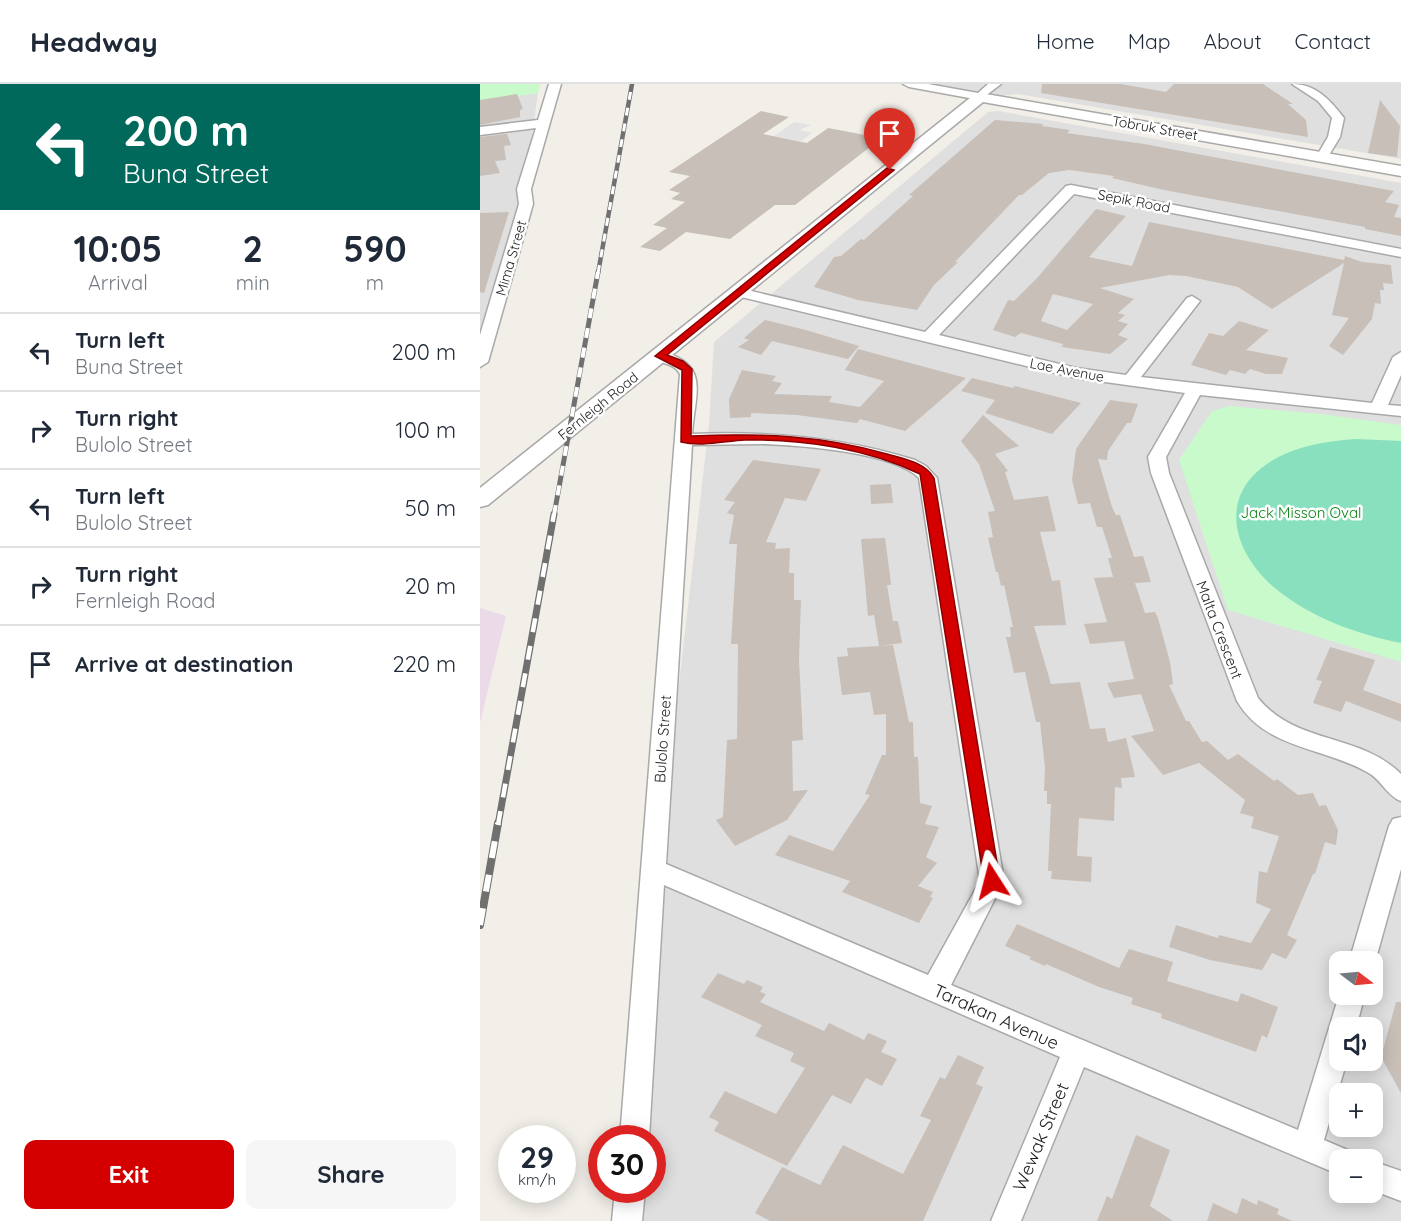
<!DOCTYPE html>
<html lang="en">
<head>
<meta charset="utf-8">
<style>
	body { margin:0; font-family:Quicksand,sans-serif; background:#f6f6f7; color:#1f2937; height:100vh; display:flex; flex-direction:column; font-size:22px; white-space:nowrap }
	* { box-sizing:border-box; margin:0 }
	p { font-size:20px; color:#747a83 }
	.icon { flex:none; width:33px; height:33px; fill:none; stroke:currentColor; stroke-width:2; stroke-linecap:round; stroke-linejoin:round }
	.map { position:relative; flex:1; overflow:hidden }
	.side { display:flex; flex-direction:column; background:#fff; width:480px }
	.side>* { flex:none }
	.guide { background:#00695c; color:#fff; overflow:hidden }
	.needle { width:39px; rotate:106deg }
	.buttons { position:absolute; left:849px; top:867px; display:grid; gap:12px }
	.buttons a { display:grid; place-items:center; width:54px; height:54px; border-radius:12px; background:#fff; box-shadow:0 3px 15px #0003; font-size:30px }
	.speed { position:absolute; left:18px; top:1041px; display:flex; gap:12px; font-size:30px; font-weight:700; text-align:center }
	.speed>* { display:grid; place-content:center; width:78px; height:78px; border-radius:50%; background:#fff; box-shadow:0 3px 15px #0003; line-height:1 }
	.speed small { font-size:15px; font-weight:400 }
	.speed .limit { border:9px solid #d22; background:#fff; color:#111 }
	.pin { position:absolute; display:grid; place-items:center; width:51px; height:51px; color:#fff; margin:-62px -26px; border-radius:50% 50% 50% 0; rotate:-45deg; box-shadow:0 0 6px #0007 }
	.pin .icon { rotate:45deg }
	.me { position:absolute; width:66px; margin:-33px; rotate:351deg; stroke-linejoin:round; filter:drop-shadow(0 0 4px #0008) }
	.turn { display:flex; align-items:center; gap:21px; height:126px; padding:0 24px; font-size:27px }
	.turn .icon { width:78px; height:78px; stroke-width:2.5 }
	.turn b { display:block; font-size:42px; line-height:51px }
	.eta { display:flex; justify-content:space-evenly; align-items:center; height:102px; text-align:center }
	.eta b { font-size:36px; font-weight:700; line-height:42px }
	.primary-button { display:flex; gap:12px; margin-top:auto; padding:12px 24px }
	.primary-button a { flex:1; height:69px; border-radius:12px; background:#d40000; color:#fff; font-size:24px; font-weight:700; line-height:69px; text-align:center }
	.primary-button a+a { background:#f6f6f7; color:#1f2937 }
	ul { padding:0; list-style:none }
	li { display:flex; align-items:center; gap:18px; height:78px; padding:0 24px; border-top:2px solid #e0e1e3 }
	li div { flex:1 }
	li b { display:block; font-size:22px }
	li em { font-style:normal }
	header { display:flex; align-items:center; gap:36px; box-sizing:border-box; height:84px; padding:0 30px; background:#fff; border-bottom:2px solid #e0e1e3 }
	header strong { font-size:28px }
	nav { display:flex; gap:33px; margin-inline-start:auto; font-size:21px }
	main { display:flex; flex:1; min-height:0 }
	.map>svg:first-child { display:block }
	.residential { fill:#e0dfdf; fill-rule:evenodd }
	.industrial { fill:#ebdbe8 }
	.park { fill:#c8facc }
	.pitch { fill:#88e0be }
	.parking { fill:#e2e2e2 }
	.building { fill:#c7bfb8; fill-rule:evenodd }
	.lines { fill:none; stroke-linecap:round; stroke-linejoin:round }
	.minor-casing { stroke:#a9a9a9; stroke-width:3 }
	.tertiary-casing { stroke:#a9a9a9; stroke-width:3 }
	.minor { fill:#fff; fill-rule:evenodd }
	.tertiary { fill:#fff; fill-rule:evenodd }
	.rail-far3-casing { stroke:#707070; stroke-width:4.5 }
	.rail-far2-casing { stroke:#707070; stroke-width:5 }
	.rail-far1-casing { stroke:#707070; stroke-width:7 }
	.rail-casing { stroke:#707070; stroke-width:8 }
	.rail-far3 { stroke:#fff; stroke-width:3; stroke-dasharray:8; stroke-linecap:butt }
	.rail-far2 { stroke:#fff; stroke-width:4; stroke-dasharray:10; stroke-linecap:butt }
	.rail-far1 { stroke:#fff; stroke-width:4.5; stroke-dasharray:14; stroke-linecap:butt }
	.rail { stroke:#fff; stroke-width:6; stroke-dasharray:17; stroke-linecap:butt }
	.route { fill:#d40000; stroke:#8a0000; stroke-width:1.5 }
	.labels { text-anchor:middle; stroke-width:5; stroke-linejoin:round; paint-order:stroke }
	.far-street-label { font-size:14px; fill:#222; stroke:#fff }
	.park-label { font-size:15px; fill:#0c8416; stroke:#fff }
	.street-label { font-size:15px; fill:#222; stroke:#fff }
	.near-street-label { font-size:18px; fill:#222; stroke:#fff }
</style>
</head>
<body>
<header>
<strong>Headway</strong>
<nav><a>Home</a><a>Map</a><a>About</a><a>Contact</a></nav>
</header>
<main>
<section class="side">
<div class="guide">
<div class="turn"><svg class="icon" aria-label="left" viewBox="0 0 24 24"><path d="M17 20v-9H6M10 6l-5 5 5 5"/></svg><div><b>200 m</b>Buna Street</div></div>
</div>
<div class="eta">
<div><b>10:05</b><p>Arrival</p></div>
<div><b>2</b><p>min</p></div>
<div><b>590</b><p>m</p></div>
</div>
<ul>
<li><svg class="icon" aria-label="left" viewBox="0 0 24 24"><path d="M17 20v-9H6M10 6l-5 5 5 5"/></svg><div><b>Turn left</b><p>Buna Street</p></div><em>200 m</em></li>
<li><svg class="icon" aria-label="right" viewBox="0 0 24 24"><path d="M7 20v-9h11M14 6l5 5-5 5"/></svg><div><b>Turn right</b><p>Bulolo Street</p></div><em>100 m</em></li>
<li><svg class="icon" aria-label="left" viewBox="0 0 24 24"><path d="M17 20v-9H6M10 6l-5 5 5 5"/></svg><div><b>Turn left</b><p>Bulolo Street</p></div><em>50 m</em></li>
<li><svg class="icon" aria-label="right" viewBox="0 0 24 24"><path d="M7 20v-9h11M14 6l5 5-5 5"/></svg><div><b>Turn right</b><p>Fernleigh Road</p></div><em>20 m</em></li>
<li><svg class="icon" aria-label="arrive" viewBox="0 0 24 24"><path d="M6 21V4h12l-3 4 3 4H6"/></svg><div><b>Arrive at destination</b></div><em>220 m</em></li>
</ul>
<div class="primary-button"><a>Exit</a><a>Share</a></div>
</section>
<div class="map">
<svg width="921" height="1137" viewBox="0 0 921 1137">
	<rect width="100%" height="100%" fill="#f2efe9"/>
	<!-- residential -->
	<g class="residential">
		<polygon points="440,0 921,0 921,75 538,10 503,13"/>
		<polygon points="58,9 41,127 0,253 0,17"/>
		<path d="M 518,27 L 921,99 L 921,1137 L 153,1137 L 155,1106 L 172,1106 L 172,1054 L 159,1054 L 178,782 L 229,340 L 234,258 L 508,28 ZM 860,878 L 892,878 L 892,910 L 860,910 ZM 860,944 L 892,944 L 892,976 L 860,976 ZM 860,1010 L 892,1010 L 892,1042 L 860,1042 ZM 860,1076 L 892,1076 L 892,1108 L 860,1108 Z"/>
	</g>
	<!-- industrial -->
	<polygon class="industrial" points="0,524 26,532 0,639"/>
	<!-- park -->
	<g class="park">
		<polygon points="0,0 60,0 58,9 0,17"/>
		<polygon points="750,322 841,330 921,341 921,578 748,526 699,376 732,327"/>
	</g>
	<!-- pitch -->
	<path class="pitch" d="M 876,355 L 921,357 L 921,559 C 876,550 832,534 796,505 C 746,463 737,400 805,370 C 827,360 851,357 876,355 Z"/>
	<!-- parking -->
	<polygon class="parking" points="314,38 331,41 319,46 332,49 321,57 294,52"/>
	<!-- building -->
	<g class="building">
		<polygon points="562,0 641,0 686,8 694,0 783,0 813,20 808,20 826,36 828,53 561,9"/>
		<polygon points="37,10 43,25 40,26 40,33 0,41 0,16"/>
		<polygon points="900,16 920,42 917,73 888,69"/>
		<polygon points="281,27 309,33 283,50 327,59 348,44 396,53 387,62 390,63 315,121 295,121 250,155 206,148 180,167 160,163 187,144 173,141 205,118 191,115 200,109 189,106 210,92 189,88"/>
		<polygon points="515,36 563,40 562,42 590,46 587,49 664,60 914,107 905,118 919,121 914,133 921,134 921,152 885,145 885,143 684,106 632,94 634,92 589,86 569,89 542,111 539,111 475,178 478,178 454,201 437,226 378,216 334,203 354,173 361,172 381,155 384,156 433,112 429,111"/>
		<polygon points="27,50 31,61 24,62 26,76 15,77 20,89 0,92 0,53"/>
		<path d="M 616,125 L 646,132 L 609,173 L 652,182 L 669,138 L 864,176 L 865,172 L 882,178 L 911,181 L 913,200 L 903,199 L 904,206 L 900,206 L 901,220 L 895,219 L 892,235 L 863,271 L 849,262 L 869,234 L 852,231 L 864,179 L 792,225 L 758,203 L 706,192 L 689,191 L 620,204 L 654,215 L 638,229 L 645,231 L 638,237 L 648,240 L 638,251 L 648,255 L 630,270 L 582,263 L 583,260 L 541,249 L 535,253 L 513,246 L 528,216 L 534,217 L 558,193 ZM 573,210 L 613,220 L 587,246 L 561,237 Z"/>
		<polygon points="29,128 4,209 0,208 0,129"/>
		<polygon points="285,236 326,246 379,262 368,275 292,257 281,271 258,263 269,256 264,254"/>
		<polygon points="759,237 789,246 766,266 808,274 802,290 786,290 770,285 765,290 750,286 746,291 711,281 729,249 743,252"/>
		<polygon points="378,265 486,294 425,347 380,335 377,339 317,331 271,329 271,333 250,334 249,315 262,286 296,292 292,297 302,299 294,310 352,312 349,318 380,323 404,297 365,286"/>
		<polygon points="492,294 533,304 535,302 601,319 572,350 505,329 515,316 481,307"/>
		<polygon points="630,316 658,320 651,339 647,339 628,367 627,376 618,375 632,423 636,431 640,431 654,473 663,472 671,498 655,499 665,529 675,528 678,534 690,578 693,600 689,601 706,637 709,637 722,658 727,657 748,676 758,670 794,697 797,695 818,711 833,709 839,722 846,721 858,746 856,761 845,758 835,790 833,790 807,851 817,856 806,875 792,869 782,886 730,876 689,863 696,841 738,854 739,851 771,859 791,825 776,819 779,787 787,789 799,752 771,744 774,733 760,729 765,716 719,679 683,691 651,652 674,647 661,610 634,614 627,599 654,595 644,557 610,560 604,540 627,538 614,494 633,493 628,474 632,474 622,443 617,443 610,419 598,420 592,396 596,365"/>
		<polygon points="503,331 539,362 515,370 528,387 525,388 534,416 568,412 576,447 560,448 572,497 580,496 586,541 554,542 571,600 600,598 610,645 625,644 628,658 646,654 655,693 641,694 642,704 635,703 634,737 599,734 597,772 612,773 611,798 571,795 572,787 568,787 571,720 567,720 567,707 564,707 565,684 560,638 556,638 545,588 534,589 526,553 531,553 530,543 533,543 524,501 521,502 518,488 516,488 508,454 513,453 508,428 515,427 499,380 481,357"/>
		<polygon points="273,376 341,385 326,417 305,414 286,458 296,459 295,465 310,464 309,489 314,489 314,516 321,516 319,575 323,656 312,657 313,707 328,706 307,736 255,762 236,736 243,733 247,656 257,655 258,560 251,560 257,460 249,460 254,431 247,429 255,418 244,416"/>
		<polygon points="411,400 413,419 391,420 390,401"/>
		<polygon points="405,454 410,492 411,501 407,501 413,537 418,537 422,559 399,562 413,561 429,638 433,638 434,673 438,673 440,719 452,722 445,740 459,743 446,773 457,779 438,802 453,808 450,813 453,814 439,839 362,808 370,797 295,771 309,751 353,767 390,711 385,710 402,671 406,671 406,630 394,631 390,608 362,611 357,573 368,572 367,564 399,562 394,531 388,532 381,455"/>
		<polygon points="850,563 895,576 883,606 921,620 921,638 866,617 861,628 833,619 842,597 836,596"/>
		<polygon points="537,840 639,884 649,865 693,878 687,897 758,918 761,909 798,923 787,954 782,951 776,968 681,934 682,930 651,920 653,914 619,903 566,880 565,882 549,875 551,873 525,862"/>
		<polygon points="238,889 264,900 267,896 283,903 280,908 286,910 280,918 344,947 349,939 384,956 388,949 407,957 401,968 417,975 402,1002 386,994 371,1020 352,1011 307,1082 234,1047 239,1038 229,1033 245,1007 296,1030 325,984 310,977 314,969 275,952 282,941 221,913"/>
		<polygon points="916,918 921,918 921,1009 901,973"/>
		<polygon points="478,971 504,983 496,1000 503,1003 443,1137 290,1137 275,1129 302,1083 340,1101 363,1061 423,1090 451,1036 440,1032 460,993 465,995"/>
		<polygon points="656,1051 690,1066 670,1122 693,1137 617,1137 627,1112 632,1115"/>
		<polygon points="762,1114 777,1121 778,1116 799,1125 797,1130 812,1137 727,1137 733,1119 757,1130"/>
	</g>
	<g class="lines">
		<!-- minor casing -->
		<g class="minor-casing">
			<g id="minor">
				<polygon points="69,0 81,0 51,105 53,120 8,278 0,283 0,251 39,120 37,105 56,44 0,51 0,43 58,36"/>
				<polygon points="423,0 448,0 498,9 508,0 521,0 500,16 429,3"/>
				<path d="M 812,0 C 836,0 850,16 864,34 L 860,53 L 846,76 L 842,77 L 836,73 L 848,53 L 852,34 L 838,17 Z"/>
				<path d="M 591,101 L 921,165 L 921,173 L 594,110 L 459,251 L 596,284 L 646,291 L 707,214 L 712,212 L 720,217 L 661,293 L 892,319 L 913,273 L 921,268 L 921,291 L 908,321 L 921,322 L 921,332 L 720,311 L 686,373 L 689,389 L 778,614 C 816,661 880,649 921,690 L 921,717 C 907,712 901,695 887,688 C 843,663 785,665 757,617 L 671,389 L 668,373 L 705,309 L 596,294 L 253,211 L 251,208 L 258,204 L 445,248 L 586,102 Z"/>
				<path d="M 180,267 C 231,280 215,308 212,350 C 289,347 362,353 435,376 L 446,382 L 457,394 L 524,797 L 471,901 L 818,1046 L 860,908 L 860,910 L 885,910 L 876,944 L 860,944 L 860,976 L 867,976 L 844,1056 L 870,1067 L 874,1076 L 860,1076 L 860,1091 L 604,983 L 541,1137 L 511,1137 L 580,973 L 184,801 L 169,1054 L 140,1054 L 200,290 C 194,278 180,281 172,272 L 174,269 ZM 281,360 C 318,361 413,368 439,394 L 500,797 L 448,891 L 186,780 L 212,361 Z"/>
				<polygon points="921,733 921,785 895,878 892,883 892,878 869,878 909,742 913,735"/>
				<polygon points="892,1077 921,1087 921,1117 892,1106"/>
				<polygon points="135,1106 165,1106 162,1137 132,1137"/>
			</g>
		</g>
		<!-- tertiary casing -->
		<g class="tertiary-casing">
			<polygon id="tertiary" points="500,9 921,82 921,92 503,18 8,421 0,423 0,404 495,10"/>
		</g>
		<!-- minor -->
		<use href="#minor" class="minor"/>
		<!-- tertiary -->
		<use href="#tertiary" class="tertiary"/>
		<!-- rail-far3 casing -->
		<g class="rail-far3-casing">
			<polyline id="rail-far3" points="118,189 152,0"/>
		</g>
		<!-- rail-far2 casing -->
		<g class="rail-far2-casing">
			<polyline id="rail-far2" points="74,431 118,188"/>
		</g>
		<!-- rail-far1 casing -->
		<g class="rail-far1-casing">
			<polyline id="rail-far1" points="18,741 74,430"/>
		</g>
		<!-- rail casing -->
		<g class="rail-casing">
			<polyline id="rail" points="0,841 18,739"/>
		</g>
		<!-- rail-far3 -->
		<use href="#rail-far3" class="rail-far3"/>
		<!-- rail-far2 -->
		<use href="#rail-far2" class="rail-far2"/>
		<!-- rail-far1 -->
		<use href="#rail-far1" class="rail-far1"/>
		<!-- rail -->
		<use href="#rail" class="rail"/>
	</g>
	<!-- route -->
	<path class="route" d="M 407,84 L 414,86 L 187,271 L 203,277 L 212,285 L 211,352 C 280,349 340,351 407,370 C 424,375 445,378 454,394 L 520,797 L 518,802 L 507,802 L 504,797 L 440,390 C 388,365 324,355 265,356 C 245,357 221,363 201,358 L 202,286 L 175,272 Z"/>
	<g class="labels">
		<!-- far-street labels -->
		<g class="far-street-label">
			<text transform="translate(675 44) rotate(10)" y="5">Tobruk Street</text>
			<text transform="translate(654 117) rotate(11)" y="5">Sepik Road</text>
			<text transform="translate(31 174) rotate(-74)" y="5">Mima Street</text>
			<text transform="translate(587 286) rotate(11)" y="5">Lae Avenue</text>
			<text transform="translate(118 322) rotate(-39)" y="5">Fernleigh Road</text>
		</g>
		<!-- park labels -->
		<g class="park-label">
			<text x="821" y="434">Jack Misson Oval</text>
		</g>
		<!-- street labels -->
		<g class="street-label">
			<text transform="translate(739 546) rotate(69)" y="5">Malta Crescent</text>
			<text transform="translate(183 655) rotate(-86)" y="5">Bulolo Street</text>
		</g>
		<!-- near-street labels -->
		<g class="near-street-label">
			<text transform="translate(516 933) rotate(24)" y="6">Tarakan Avenue</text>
			<text transform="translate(561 1053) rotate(-67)" y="6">Wewak Street</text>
		</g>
	</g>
</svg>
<div class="buttons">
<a><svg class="needle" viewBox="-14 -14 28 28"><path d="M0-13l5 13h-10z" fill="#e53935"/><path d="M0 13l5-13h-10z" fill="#747a83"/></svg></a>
<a><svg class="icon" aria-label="sound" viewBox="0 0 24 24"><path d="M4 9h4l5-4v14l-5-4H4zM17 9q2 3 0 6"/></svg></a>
<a>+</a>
<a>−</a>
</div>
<div class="speed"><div>29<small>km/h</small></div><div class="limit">30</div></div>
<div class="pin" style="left:410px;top:86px;background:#d93025"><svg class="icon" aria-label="arrive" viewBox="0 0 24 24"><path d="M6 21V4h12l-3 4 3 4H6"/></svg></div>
<svg class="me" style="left:512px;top:797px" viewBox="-20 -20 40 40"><path d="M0-17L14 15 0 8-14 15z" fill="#d40000" stroke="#fff" stroke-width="4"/></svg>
</div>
</main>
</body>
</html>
